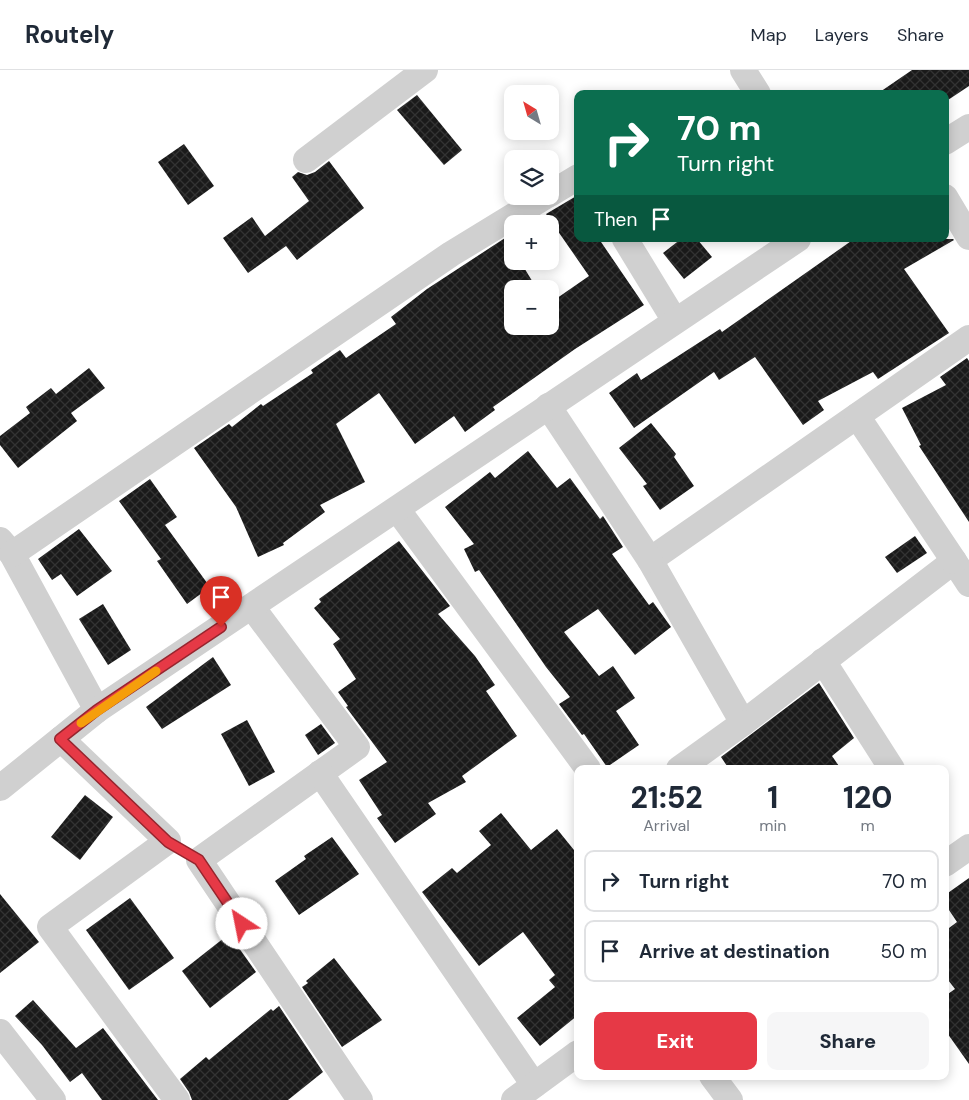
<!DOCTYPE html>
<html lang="en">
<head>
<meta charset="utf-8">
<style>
	body { margin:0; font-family:"DM Sans",sans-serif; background:#f6f6f7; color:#1f2937; height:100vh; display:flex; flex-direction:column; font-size:19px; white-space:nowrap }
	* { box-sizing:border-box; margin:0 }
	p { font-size:16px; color:#747a83 }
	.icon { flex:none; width:28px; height:28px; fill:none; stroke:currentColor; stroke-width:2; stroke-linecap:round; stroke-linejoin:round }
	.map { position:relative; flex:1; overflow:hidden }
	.panel { position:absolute; left:574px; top:695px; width:375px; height:315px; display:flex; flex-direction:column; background:#fff; border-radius:10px; box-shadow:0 2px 12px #0003 }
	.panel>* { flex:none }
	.guide { position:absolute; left:574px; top:20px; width:375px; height:152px; border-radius:10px; box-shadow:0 2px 12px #0003; background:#0b6e4f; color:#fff; overflow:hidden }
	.needle { width:32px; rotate:323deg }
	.tools { position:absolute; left:504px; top:15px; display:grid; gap:10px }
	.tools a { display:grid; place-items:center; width:55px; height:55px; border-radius:10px; background:#fff; box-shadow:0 2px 12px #0003; font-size:25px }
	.pin { position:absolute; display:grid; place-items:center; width:42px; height:42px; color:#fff; margin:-51px -21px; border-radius:50% 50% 50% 0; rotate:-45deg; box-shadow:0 0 5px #0007 }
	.pin .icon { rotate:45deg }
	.me { position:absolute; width:55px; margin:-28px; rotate:326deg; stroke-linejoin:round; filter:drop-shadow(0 0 4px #0008) }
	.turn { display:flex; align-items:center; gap:18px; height:105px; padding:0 20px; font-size:22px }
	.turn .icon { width:65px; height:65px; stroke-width:2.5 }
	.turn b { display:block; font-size:35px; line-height:42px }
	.then { display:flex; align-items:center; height:48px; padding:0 20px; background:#0003; gap:10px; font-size:19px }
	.eta { display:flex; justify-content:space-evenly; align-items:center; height:85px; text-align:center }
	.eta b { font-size:30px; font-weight:800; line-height:35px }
	.primary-button { display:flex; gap:10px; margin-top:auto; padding:10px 20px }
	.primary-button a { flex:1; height:58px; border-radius:10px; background:#e63946; color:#fff; font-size:20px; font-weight:800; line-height:58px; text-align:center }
	.primary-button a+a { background:#f6f6f7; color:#1f2937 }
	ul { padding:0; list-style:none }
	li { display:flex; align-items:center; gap:15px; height:62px; margin:0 10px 8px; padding:0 10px; border:2px solid #e0e1e3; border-radius:10px }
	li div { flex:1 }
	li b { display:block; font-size:19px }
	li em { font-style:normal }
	header { display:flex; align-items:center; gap:30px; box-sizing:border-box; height:70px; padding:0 25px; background:#fff; border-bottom:1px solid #e0e1e3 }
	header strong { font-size:24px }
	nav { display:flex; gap:28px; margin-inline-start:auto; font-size:18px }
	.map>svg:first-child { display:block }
	.building { fill:url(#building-cross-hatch) }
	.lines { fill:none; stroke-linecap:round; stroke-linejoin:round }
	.street { stroke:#d0d0d0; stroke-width:26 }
	.route-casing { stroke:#96252e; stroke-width:12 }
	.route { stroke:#e63946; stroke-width:9 }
	.slow { stroke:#f59e0b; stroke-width:9 }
</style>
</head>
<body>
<header>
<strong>Routely</strong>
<nav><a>Map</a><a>Layers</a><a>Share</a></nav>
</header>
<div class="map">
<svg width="969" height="1030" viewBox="0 0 969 1030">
	<defs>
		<pattern id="building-cross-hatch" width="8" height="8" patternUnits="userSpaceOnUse" patternTransform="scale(1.25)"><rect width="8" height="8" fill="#1a1a1a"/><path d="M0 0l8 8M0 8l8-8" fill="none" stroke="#333"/></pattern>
	</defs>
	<rect width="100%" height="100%" fill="#fff"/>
	<!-- building -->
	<g class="building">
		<polygon points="912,0 969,0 969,16 945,32 945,24 877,24"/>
		<polygon points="417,25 462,80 444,95 397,40"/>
		<polygon points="184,74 214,116 188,135 158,92"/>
		<polygon points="329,91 364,138 297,190 286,176 248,203 223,168 252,147 265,166 309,131 292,107 298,102 307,105 315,102"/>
		<polygon points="578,125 578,169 599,169 644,235 575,279 493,337 495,340 465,362 454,346 415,374 379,323 336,354 365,412 320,435 325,442 283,473 284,475 258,487 236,437 194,378 229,354 232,357 261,334 263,336 313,303 311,300 340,280 346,288 396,254 391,247 427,219 505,168 512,180 512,191 520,191 537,219 512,219 512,256 550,256 550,233 589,206 546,144"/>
		<polygon points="681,169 697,169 712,187 684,209 663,183"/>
		<polygon points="854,169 953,169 954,170 904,199 949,263 878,309 873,302 818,331 824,340 803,355 755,287 719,310 714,302 634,358 609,323 637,303 641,310 720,259 722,262"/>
		<polygon points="967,288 969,291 969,452 919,376 921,375 902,338 946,315 940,307"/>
		<polygon points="89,298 105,318 71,343 77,351 18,398 0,375 0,366 30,343 26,337 51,318 56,324"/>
		<polygon points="651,353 676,384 674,387 694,416 660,440 643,416 647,414 619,378"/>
		<polygon points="528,381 557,418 570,408 600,449 603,446 623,477 612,484 649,535 653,532 671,557 635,585 598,539 564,562 599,606 613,596 635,628 616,641 639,675 607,697 584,664 582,665 559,634 570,627 546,597 479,500 475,502 464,479 474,474 445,437 490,402 495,408"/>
		<polygon points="150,409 177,447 165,455 210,517 187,534 157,491 161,489 119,431"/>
		<polygon points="79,459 112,501 77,526 61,504 52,510 38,489"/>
		<polygon points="915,466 927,483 897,503 885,487"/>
		<polygon points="399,471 450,536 438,544 475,586 495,615 486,621 517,666 462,706 466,712 428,733 436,744 395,773 377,748 382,745 359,710 387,692 346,637 348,636 338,622 356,609 333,574 340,569 314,538 321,532 319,529"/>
		<polygon points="103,534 131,580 108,595 79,549"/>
		<polygon points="213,587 231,615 162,659 146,637"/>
		<polygon points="819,613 854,668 832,686 841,699 729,699 721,687"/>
		<polygon points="247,650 275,702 249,716 221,664"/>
		<polygon points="321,654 335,673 318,685 305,665"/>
		<polygon points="85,725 113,747 80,790 51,767"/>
		<polygon points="501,743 531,780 557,759 578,785 578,945 540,976 517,948 555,917 549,910 555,905 523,862 479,896 422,822 452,798 457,803 491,775 479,761"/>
		<polygon points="332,767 359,804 299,845 275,811 306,789 304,786"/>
		<polygon points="969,808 969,994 945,960 945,926 955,919 945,906 945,861 957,852 945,834 945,825"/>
		<polygon points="0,824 39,872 0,903"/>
		<polygon points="130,828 174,888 129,920 86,860"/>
		<polygon points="229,864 256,902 210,938 182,901"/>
		<polygon points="334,888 382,950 342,977 302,917 308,913 306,911"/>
		<polygon points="33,930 76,978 103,958 158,1030 102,1030 82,1003 70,1012 42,975 15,946"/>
		<polygon points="279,936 323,1002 288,1030 192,1030 189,1022 180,1009 206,987 209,990 271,939 273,941"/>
	</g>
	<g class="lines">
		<!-- street -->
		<g class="street">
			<polyline points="743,0 758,24"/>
			<polyline points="945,72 969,57"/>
			<polyline points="306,90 425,0"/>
			<polyline points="550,124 578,107"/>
			<polyline points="945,127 969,167"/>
			<polyline points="625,169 675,251"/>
			<polyline points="969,268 650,490 743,653 954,491 969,514"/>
			<polyline points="548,336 650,490"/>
			<polyline points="857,346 954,491"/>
			<polyline points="397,439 588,699"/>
			<polyline points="0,470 12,484 97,640"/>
			<polyline points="12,484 451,184 546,126"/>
			<polyline points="252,537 357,677 199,790 360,1030"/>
			<polyline points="823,591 892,699"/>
			<polyline points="61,669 168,771 50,857 177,1030"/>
			<polyline points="679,699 743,653"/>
			<polyline points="320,703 534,1015"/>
			<polyline points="0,718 97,640 798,169"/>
			<polyline points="945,794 969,777"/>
			<polyline points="0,962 53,1030"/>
			<polyline points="712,1006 730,1030"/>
			<polyline points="514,1030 578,983"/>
		</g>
	</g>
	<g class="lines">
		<!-- route casing -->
		<g class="route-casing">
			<polyline id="route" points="221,557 97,640 60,669 168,772 199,790 242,854"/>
		</g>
		<!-- route -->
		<use href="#route" class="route"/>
		<!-- slow -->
		<polyline class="slow" points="81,653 156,601"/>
	</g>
</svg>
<div class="tools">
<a><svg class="needle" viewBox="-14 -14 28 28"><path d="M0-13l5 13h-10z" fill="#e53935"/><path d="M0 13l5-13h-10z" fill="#747a83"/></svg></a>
<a><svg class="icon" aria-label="layers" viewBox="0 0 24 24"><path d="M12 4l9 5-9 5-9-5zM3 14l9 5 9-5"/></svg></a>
<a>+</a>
<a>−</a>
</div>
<div class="pin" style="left:221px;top:557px;background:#d93025"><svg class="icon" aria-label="arrive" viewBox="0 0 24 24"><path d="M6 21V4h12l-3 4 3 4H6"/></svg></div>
<svg class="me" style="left:242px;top:854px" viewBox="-20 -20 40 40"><circle r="19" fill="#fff"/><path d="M0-13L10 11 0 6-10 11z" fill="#e63946"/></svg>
<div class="guide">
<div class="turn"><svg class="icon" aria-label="right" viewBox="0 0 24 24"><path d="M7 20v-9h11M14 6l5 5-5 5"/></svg><div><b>70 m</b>Turn right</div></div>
<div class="then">Then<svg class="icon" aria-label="arrive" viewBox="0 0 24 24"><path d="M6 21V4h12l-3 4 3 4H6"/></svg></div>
</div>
<section class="panel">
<div class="eta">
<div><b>21:52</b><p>Arrival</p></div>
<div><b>1</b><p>min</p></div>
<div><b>120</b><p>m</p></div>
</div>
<ul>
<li><svg class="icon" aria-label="right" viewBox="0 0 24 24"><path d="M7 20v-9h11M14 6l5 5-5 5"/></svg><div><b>Turn right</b></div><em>70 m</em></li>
<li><svg class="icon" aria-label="arrive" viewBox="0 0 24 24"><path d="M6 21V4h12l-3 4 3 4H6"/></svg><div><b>Arrive at destination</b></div><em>50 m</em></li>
</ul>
<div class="primary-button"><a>Exit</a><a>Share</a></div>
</section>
</div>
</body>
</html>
